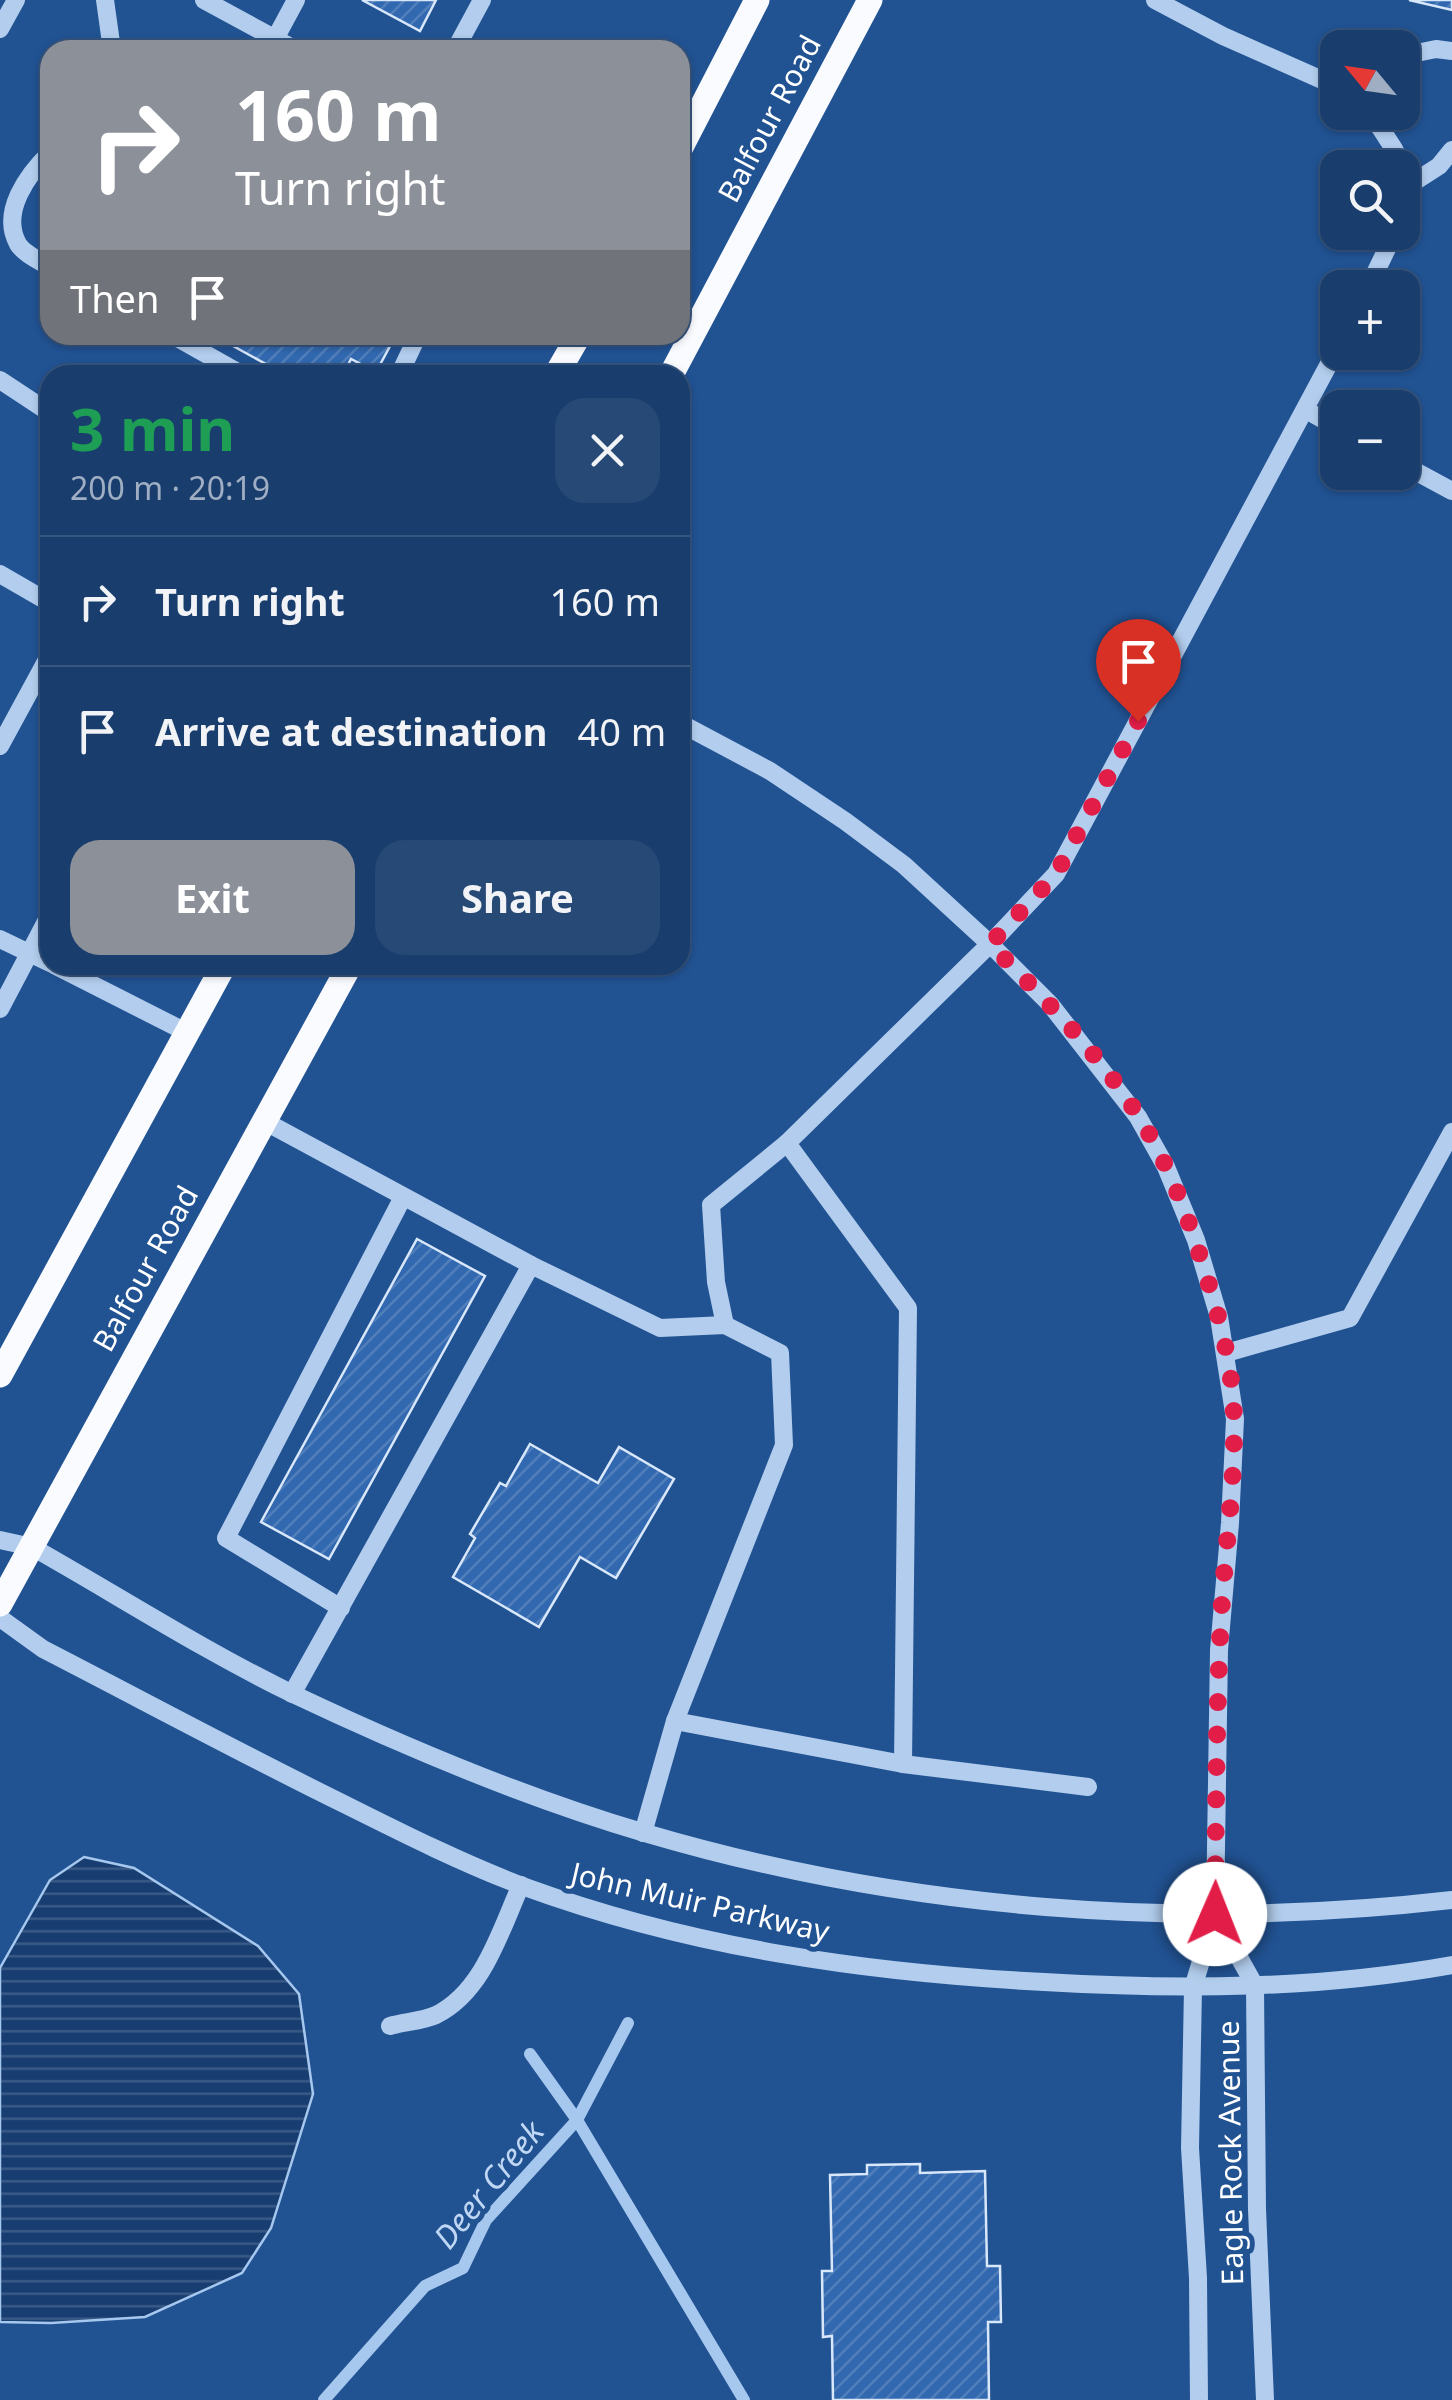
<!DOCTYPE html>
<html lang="en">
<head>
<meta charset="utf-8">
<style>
	body { margin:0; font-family:"Noto Sans",sans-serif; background:#264976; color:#f1f3f6; height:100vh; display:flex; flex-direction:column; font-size:38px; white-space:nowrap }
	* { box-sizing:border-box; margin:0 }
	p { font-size:32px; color:#9faec2 }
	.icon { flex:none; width:55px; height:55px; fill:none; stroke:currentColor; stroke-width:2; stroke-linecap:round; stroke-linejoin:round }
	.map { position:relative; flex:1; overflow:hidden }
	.panel { position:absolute; left:40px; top:365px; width:650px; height:610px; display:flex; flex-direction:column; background:#193e6e; border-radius:30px; box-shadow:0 2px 8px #0004,0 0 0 2px #375781 }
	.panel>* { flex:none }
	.guide { position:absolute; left:40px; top:40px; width:650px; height:305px; border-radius:30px; box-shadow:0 2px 8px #0004,0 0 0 2px #375781; background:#8c9099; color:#fff; overflow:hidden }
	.needle { width:65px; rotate:299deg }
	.fabs { position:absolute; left:1320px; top:30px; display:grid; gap:20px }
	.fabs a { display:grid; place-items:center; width:100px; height:100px; border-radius:20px; background:#193e6e; box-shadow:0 2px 8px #0004,0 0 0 2px #375781; font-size:50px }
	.pin { position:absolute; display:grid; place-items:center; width:85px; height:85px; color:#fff; margin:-102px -42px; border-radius:50% 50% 50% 0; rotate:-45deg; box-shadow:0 0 10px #0007 }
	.pin .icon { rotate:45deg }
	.me { position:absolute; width:110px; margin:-55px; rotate:1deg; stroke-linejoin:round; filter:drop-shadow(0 0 8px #0008) }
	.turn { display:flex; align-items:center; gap:35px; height:210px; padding:0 30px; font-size:45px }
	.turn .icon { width:130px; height:130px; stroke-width:2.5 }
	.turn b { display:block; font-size:70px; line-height:85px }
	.then { display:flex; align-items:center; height:95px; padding:0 30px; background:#0003; gap:20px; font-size:38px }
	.round { display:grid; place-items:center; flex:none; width:105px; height:105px; border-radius:30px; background:#264976 }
	.head { display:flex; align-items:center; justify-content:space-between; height:170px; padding:0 30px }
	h1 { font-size:60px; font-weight:700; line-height:75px; color:#1e9e55 }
	.action { display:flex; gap:20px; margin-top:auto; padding:20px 30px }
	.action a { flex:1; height:115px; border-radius:30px; background:#8c9099; color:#fff; font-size:40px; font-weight:700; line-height:115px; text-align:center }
	.action a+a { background:#264976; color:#f1f3f6 }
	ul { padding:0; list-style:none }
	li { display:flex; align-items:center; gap:30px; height:130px; padding:0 30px; border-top:2px solid #375781 }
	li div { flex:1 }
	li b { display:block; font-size:38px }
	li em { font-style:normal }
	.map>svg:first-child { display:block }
	.water { fill:url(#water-rules); stroke:#a6c7ee; stroke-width:2.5 }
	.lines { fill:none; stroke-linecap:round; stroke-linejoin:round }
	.stream { stroke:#a6c7ee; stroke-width:12 }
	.building { fill:url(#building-hatch); stroke:#d8e7fa; stroke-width:2.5 }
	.minor { stroke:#b2cded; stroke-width:18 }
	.major { stroke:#f9fbff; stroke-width:25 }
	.route { stroke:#e11d48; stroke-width:18; stroke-dasharray:0 32.4 }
	.labels { text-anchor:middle; stroke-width:10; stroke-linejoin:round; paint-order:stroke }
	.street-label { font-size:30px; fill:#fff; stroke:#215292 }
	.water-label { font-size:32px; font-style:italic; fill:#bfd7f4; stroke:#215292 }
</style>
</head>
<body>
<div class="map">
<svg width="1452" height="2400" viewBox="0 0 1452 2400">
	<defs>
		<pattern id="water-rules" width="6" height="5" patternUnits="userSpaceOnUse" patternTransform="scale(2.5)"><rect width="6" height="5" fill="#173d71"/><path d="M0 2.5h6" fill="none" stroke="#3a5a86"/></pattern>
		<pattern id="building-hatch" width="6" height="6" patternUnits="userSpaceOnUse" patternTransform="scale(2.5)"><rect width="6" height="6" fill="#3168af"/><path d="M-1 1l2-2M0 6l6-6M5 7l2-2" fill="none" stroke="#507fbb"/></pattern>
	</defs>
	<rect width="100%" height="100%" fill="#215292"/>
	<!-- water -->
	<polygon class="water" points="84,1857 134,1868 258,1946 299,1994 313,2094 271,2228 242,2273 145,2317 51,2323 0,2322 0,1968 50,1880"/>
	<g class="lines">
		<!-- stream -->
		<g class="stream">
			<polyline points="530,2054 577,2120 744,2400"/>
			<polyline points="324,2400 425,2286 463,2268 486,2220 577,2120 628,2023"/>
		</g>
	</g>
	<!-- building -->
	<g class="building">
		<polygon points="362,0 436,0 420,31"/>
		<polygon points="1409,0 1452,0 1452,10"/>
		<polygon points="213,335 396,335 376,372 351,359 343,375 286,375"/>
		<polygon points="417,1239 485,1276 329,1559 261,1522"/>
		<polygon points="530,1444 598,1483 619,1447 674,1479 616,1578 580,1557 539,1627 453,1577 475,1538 470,1534 500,1483 506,1486"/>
		<polygon points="920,2164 920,2173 985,2171 987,2266 1000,2266 1001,2322 988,2322 989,2400 833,2400 832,2336 823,2337 822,2271 832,2271 830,2175 867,2174 867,2165"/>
	</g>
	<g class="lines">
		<!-- minor -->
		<g class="minor">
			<polyline points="105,0 112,50"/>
			<polyline points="204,0 296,50"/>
			<polyline points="1155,0 1223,36 1338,87"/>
			<polyline points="0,29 16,0"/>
			<polyline points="275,39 296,0"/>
			<polyline points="455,50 482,0"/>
			<polyline points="1402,56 1436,49 1452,51"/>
			<polyline points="1370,112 1394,149 1411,184 1402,214"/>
			<path d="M 50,153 C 28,174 0,212 18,244 C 24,254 40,261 50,267"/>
			<polyline points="1411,184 1439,166 1452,150"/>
			<polyline points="1368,288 1395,232"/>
			<polyline points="172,335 243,375"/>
			<polyline points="399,375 418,335"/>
			<polyline points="0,380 50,413"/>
			<polyline points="1306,410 1338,428"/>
			<polyline points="1402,464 1452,491"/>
			<polyline points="0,574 50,603"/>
			<polyline points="680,723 770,771 845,821 904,865 990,944 1050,1004 1138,1117 1166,1167 1196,1240 1219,1317 1235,1419 1230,1523 1219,1650 1215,1914 1193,1988 1190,2148 1198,2278 1199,2400"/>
			<polyline points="0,746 50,654"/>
			<polyline points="0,939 50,963"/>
			<polyline points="54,965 186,1032"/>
			<polyline points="0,1009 50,914"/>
			<polyline points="264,1121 531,1265 660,1328 725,1325 780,1353 784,1445 675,1721 903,1764"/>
			<polyline points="725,1325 716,1282 711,1205 787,1143"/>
			<polyline points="1226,1353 1350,1318 1452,1132"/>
			<path d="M 0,1540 L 32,1547 C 119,1596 204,1651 295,1695 C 407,1748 526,1798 645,1833 C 906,1910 1183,1931 1452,1900"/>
			<polyline points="341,1608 226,1538 403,1197"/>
			<path d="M 0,1618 L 43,1649 C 144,1701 244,1755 346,1805 C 404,1834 464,1864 525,1887 C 692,1948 868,1973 1044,1982 C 1181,1990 1317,1989 1452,1965"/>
			<polyline points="292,1694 531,1265"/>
			<polyline points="1088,1787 903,1764 908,1308 787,1143 990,944 1056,874 1338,347"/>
			<polyline points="643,1833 675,1721"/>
			<polyline points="1215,1914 1255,1986 1257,2209 1265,2400"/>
			<path d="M 390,2026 C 404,2022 423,2021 436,2015 C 484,1991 500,1931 521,1885"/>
		</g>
		<!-- major -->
		<g class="major">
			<polyline points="680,149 757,0"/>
			<polyline points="556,375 579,335"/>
			<polyline points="671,375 870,0"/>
			<polyline points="0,1375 224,965"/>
			<polyline points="0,1604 350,965"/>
		</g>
	</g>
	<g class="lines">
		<!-- route -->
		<path class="route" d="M 1138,721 L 1056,874 L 990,944 C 1056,1010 1128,1082 1167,1169 C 1183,1203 1195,1239 1206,1275 C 1221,1322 1234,1373 1234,1423 C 1235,1489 1224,1554 1221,1619 C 1216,1717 1216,1816 1215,1914"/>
	</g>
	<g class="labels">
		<!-- street labels -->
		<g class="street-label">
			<text transform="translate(770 119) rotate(-62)" y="10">Balfour Road</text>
			<text transform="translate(146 1269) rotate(-61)" y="10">Balfour Road</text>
			<text transform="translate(700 1903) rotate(13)" y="10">John Muir Parkway</text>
			<text transform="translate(1231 2153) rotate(-91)" y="10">Eagle Rock Avenue</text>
		</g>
		<!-- water labels -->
		<g class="water-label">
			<text transform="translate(489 2185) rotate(-51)" y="11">Deer Creek</text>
		</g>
	</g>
</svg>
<div class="fabs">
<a><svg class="needle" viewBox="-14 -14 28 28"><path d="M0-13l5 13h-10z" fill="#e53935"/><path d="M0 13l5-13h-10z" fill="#9faec2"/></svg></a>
<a><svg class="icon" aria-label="search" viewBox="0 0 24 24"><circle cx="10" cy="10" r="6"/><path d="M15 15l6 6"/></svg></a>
<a>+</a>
<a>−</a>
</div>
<div class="pin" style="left:1138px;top:721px;background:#d93025"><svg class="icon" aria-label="arrive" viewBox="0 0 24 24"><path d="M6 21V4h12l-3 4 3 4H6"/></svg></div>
<svg class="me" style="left:1215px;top:1914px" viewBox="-20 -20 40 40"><circle r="19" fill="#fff"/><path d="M0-13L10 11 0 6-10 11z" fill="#e11d48"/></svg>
<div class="guide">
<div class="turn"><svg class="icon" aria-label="right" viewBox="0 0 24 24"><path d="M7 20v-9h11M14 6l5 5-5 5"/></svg><div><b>160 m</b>Turn right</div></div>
<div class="then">Then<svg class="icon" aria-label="arrive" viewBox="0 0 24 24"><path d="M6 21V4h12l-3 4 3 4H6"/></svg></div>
</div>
<section class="panel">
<div class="head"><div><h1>3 min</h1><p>200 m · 20:19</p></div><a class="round"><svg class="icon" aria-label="close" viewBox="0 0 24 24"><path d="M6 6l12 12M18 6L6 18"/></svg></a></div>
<ul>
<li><svg class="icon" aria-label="right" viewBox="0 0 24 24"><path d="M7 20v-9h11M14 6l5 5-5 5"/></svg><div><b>Turn right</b></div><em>160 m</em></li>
<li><svg class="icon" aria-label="arrive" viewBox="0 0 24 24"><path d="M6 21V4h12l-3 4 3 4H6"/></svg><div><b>Arrive at destination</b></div><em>40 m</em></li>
</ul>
<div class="action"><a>Exit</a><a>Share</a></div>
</section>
</div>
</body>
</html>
